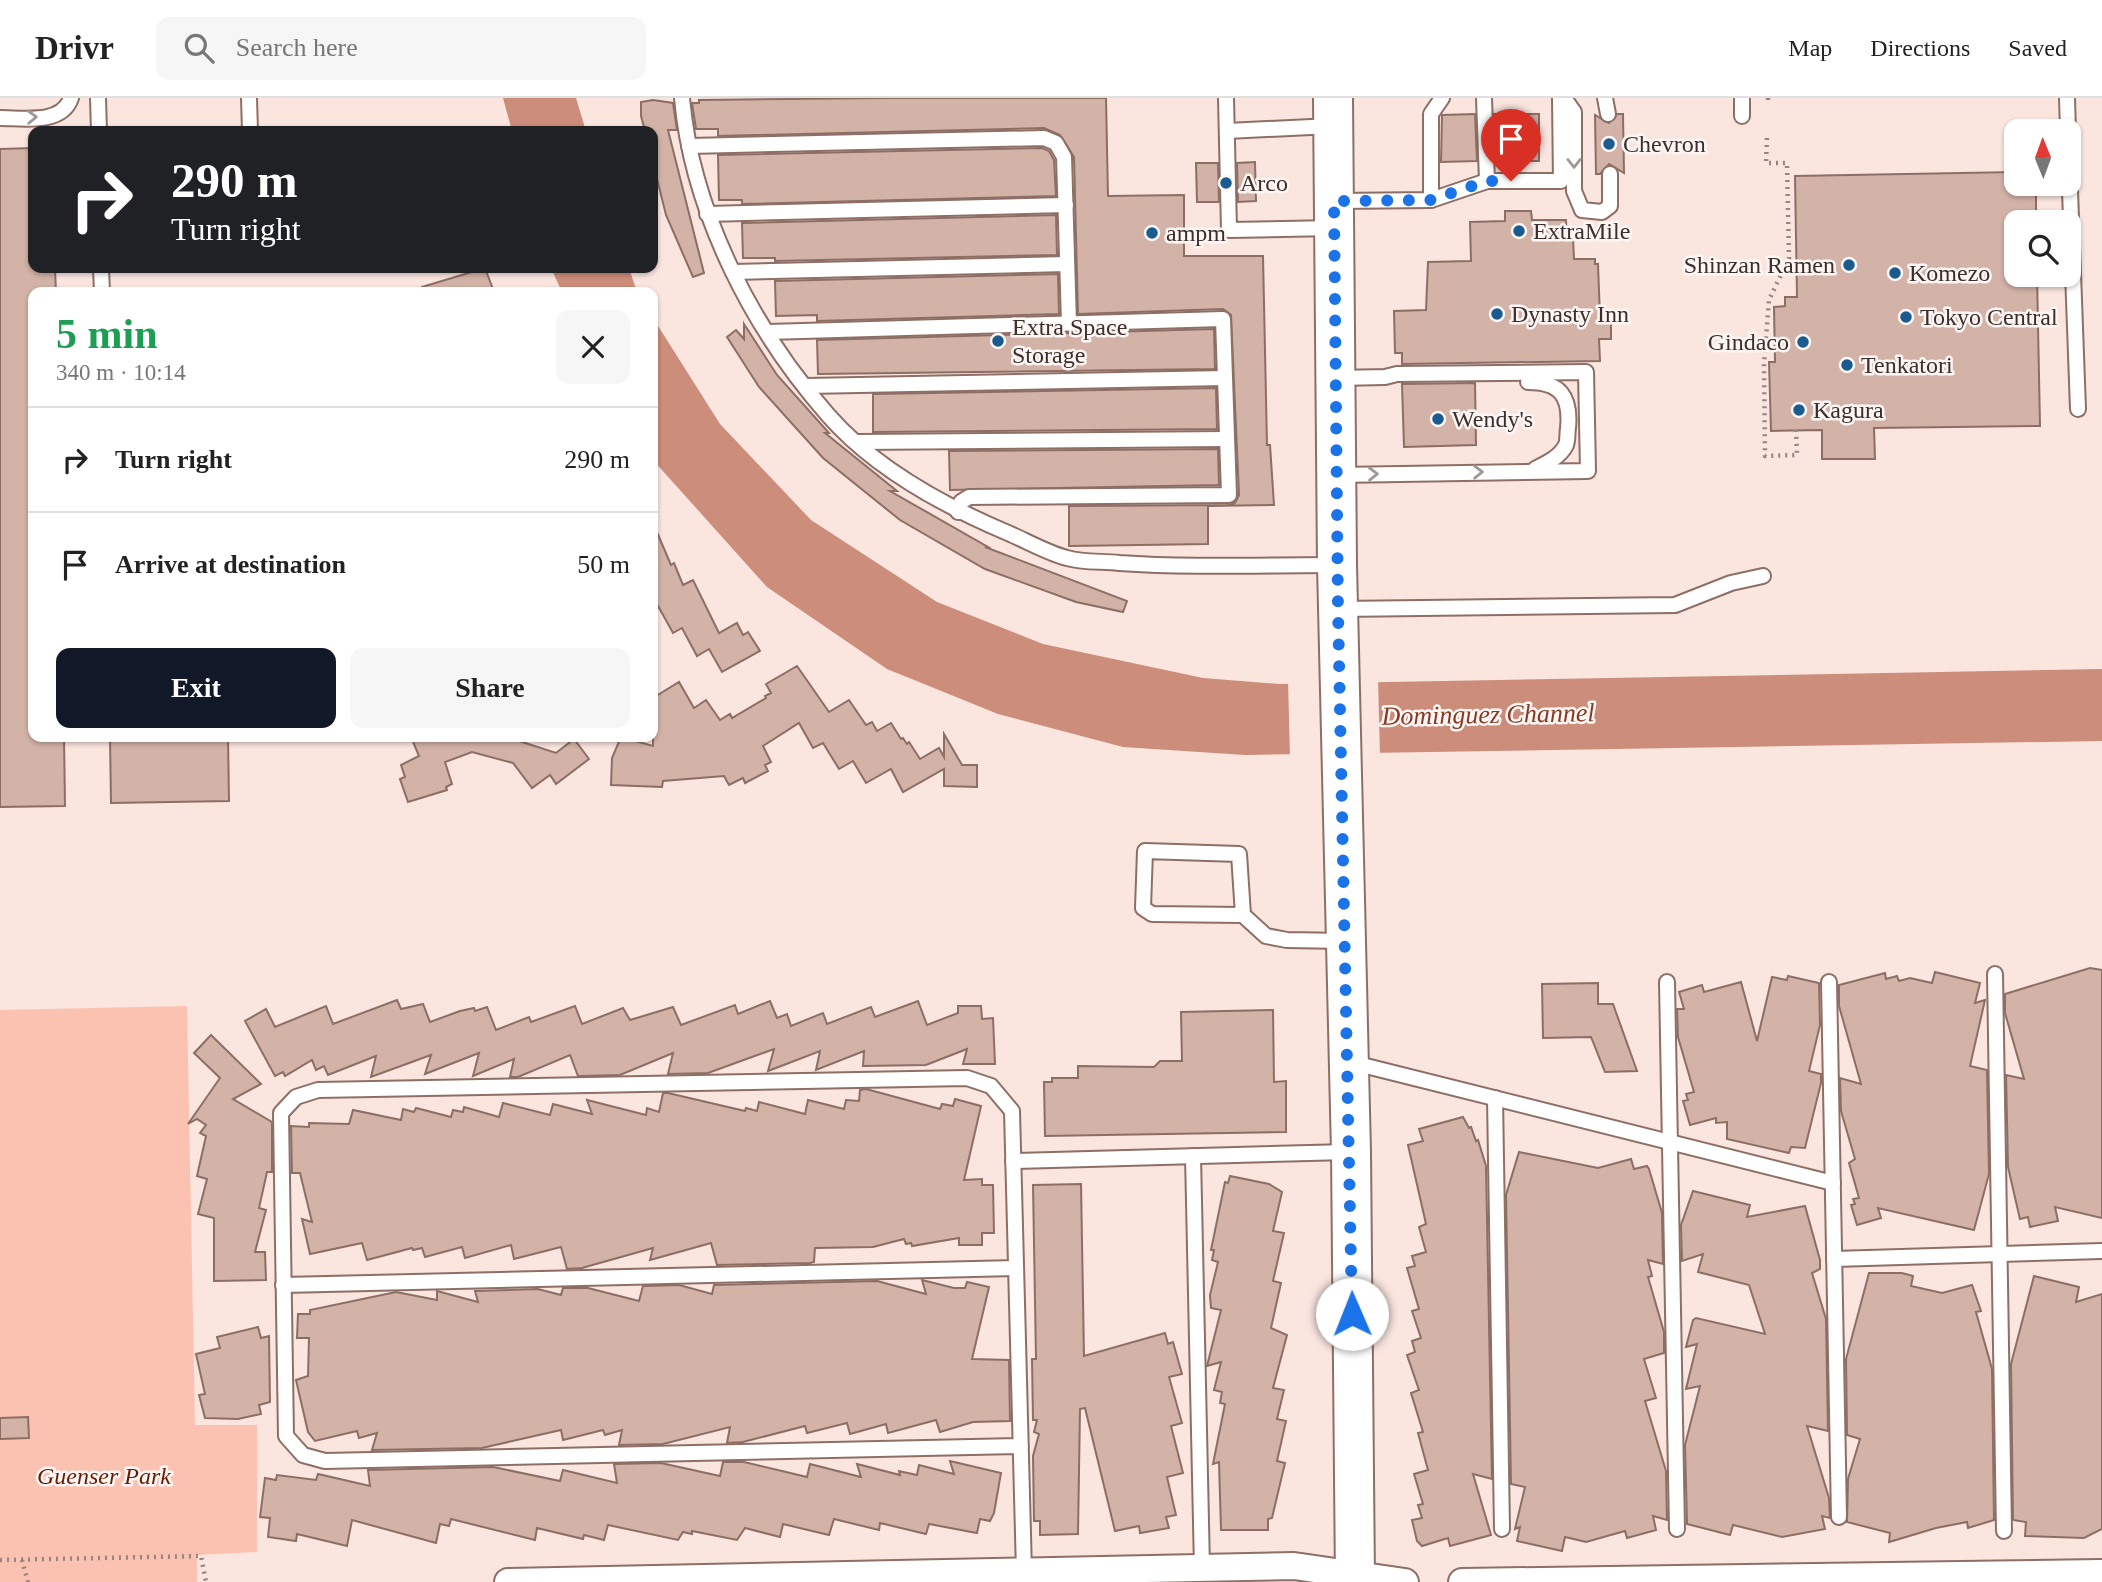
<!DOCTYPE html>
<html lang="en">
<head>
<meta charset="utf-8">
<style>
	body { margin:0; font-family:Georgia,serif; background:#f6f6f6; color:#222; height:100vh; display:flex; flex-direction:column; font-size:26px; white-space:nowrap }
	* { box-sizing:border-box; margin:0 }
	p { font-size:23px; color:#767676 }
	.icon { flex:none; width:38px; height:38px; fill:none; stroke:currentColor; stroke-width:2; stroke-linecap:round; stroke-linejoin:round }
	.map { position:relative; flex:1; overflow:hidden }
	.drawer { position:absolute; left:28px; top:189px; width:630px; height:455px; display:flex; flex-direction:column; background:#fff; border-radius:14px; box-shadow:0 2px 5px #0004 }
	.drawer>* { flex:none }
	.hud { position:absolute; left:28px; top:28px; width:630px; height:147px; border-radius:14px; box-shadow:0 2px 5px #0004; background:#202124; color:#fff; overflow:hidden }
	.needle { width:46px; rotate:359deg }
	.controls { position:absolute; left:2004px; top:21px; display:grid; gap:14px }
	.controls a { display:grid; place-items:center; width:77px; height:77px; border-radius:14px; background:#fff; box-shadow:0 2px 5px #0004; font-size:35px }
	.pin { position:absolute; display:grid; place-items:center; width:60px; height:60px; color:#fff; margin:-72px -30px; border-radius:50% 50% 50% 0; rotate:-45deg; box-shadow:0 0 7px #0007 }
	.pin .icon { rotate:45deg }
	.me { position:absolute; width:77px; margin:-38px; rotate:359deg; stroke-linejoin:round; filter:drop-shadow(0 0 5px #0008) }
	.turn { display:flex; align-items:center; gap:24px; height:147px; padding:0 28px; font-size:32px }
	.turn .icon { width:91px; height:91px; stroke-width:2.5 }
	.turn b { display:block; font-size:49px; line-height:60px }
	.round { display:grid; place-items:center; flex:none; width:74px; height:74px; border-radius:14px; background:#f6f6f6 }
	.overview { display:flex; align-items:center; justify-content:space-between; height:119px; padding:0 28px }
	h1 { font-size:42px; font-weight:700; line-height:52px; color:#1e9e55 }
	.button { display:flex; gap:14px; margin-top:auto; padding:14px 28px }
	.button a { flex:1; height:80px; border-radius:14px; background:#111827; color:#fff; font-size:28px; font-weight:700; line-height:80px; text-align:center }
	.button a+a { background:#f6f6f6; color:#222 }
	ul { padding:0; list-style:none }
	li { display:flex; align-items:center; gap:21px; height:105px; padding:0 28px; border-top:2px solid #e0e0e0 }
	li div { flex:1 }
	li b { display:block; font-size:26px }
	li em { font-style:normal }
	header { display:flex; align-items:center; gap:42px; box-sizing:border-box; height:98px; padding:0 35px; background:#fff; border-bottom:2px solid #e0e0e0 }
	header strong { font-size:33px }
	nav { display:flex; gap:38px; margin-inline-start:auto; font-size:24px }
	.search { width:490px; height:63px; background:#f6f6f6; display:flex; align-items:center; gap:18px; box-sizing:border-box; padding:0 24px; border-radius:14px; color:#767676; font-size:26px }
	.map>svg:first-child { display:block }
	.green { fill:#fcc2b1 }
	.water { fill:#cc8d7a }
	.pier { fill:#fae5df }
	.building { fill:#d3b2a7; stroke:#8d6e65; stroke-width:2 }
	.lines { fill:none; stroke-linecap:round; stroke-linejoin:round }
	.lane-casing { stroke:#8d6f66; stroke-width:18 }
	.street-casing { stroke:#8d6f66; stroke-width:30 }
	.primary-casing { stroke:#8d6f66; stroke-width:42 }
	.path { stroke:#968580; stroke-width:4.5; stroke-dasharray:2 5; stroke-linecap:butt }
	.lane { stroke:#fff; stroke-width:14 }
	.street { stroke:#fff; stroke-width:26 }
	.primary { stroke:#fff; stroke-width:38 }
	.oneway { stroke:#9e9795 }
	.route { stroke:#1a73e8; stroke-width:12; stroke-dasharray:0 21.6 }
	.poi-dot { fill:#1a5b90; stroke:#fdf6f4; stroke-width:2.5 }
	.labels { text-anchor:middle; stroke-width:5; stroke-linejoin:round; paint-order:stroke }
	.poi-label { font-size:24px; fill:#3c2f2b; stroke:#fdf6f4; text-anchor:start }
	.park-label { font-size:24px; font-style:italic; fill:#671c01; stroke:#fdf6f4 }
	.water-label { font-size:26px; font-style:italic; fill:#873a21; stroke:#fdf6f4 }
</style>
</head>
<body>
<header>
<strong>Drivr</strong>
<div class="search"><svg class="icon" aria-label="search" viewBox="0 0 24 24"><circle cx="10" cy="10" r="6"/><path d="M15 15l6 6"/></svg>Search here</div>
<nav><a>Map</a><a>Directions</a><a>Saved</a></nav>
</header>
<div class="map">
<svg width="2102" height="1484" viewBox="0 0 2102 1484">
	<rect width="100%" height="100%" fill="#fae5df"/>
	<!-- green -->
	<polygon class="green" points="187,908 195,1327 257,1327 257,1454 197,1457 197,1484 0,1484 0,912"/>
	<!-- water -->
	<g class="water">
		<polygon points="503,0 576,0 586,33 512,33"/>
		<polygon points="551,170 629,170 637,194 562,194"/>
		<polygon points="653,220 720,326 811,422 937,504 1043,546 1203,580 1280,586 2102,571 2102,643 1245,657 1123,649 998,616 887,571 767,489 653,362"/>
	</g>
	<!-- pier -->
	<polygon class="pier" points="1378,580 1380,659 1290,660 1288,582"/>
	<!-- building -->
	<g class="building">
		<polygon points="887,0 1106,0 1108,98 1184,97 1184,158 1263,158 1267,347 1270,347 1274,407 1208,408 1208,446 1069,448 1069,408 1229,407 1235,405 1239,397 1231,217 1223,211 1078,216 1074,59 1060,37 1044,30 718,38 718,31 696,31 692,5 699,5 699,2"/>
		<polygon points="653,2 673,5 677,32 668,32 704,175 693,179 666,117 653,65 653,33 645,33 641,18 641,4"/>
		<polygon points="1475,16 1477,63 1441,64 1442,17"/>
		<polygon points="1494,16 1539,16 1539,63 1496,63"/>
		<polygon points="1617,16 1623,16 1624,75 1609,66 1600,76 1596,76 1595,17 1609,25"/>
		<polygon points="33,50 33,170 55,170 56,194 33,194 33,639 64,639 65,708 0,709 0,51"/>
		<polygon points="1042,50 1049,53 1054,62 1056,98 742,106 742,102 719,102 718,57"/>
		<polygon points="1255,64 1256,103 1238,104 1237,65"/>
		<polygon points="1196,65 1218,65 1219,104 1197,104"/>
		<polygon points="2016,74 2016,86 2036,86 2036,124 2016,124 2016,177 2037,177 2040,328 1874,330 1875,361 1822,361 1822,332 1771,333 1769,264 1775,264 1774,209 1785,208 1785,199 1797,199 1795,78"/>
		<polygon points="1505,113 1531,113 1532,122 1566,122 1567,141 1573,141 1574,161 1595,161 1595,166 1598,166 1600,219 1611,219 1611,241 1599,241 1600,263 1402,266 1402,255 1395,255 1394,213 1426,212 1428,164 1471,163 1470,124 1505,123"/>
		<polygon points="1056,117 1057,157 775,163 775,160 743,160 742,125"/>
		<polygon points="485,170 494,194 423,194 422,189"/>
		<polygon points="1058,176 1059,216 817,223 817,217 776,218 775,183"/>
		<polygon points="744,226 777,277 829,335 825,335 897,393 890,393 988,449 985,449 1127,503 1123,514 1076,504 985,471 900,422 823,360 759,289 727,239 736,232 744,241"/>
		<polygon points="1214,231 1215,271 818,276 817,242"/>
		<polygon points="1475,285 1476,347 1404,349 1402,286"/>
		<polygon points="1216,290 1217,331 873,334 873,296"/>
		<polygon points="1218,351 1219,387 950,392 949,353"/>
		<polygon points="653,425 671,467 674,465 683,487 693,482 719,535 737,525 743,537 748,534 760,553 722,574 709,551 697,558 682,530 673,535 653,499"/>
		<polygon points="797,568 829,614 849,602 866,627 872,624 877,633 891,625 901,641 903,640 907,646 909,644 920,661 939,650 944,659 944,636 962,667 977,667 977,689 944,688 944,671 903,694 891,671 866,685 853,663 839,671 823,645 813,650 799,625 763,648 771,664 765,667 768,673 745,685 743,680 729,687 724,678 663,683 662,689 611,687 612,660 621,639 653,648 653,600 679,584 694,610 706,602 720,622 730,616 732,620 766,600 765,598 771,595 766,586"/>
		<polygon points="110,639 228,639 229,703 111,705"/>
		<polygon points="411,639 507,639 556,655 574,641 589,661 556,686 550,677 532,690 513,665 472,654 445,664 452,686 446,689 447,692 408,704 400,681 405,679 401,667 419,658"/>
		<polygon points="2090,870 2102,872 2102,1120 2055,1109 2058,1123 2030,1129 2028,1119 2020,1121 2019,1117 2008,1069 2006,977 2024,981 2005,915 2005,896"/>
		<polygon points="1935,874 1980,885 1975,905 1985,902 1970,968 1987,972 1989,1076 1974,1132 1878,1110 1881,1120 1857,1127 1851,1107 1855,1106 1853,1101 1859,1100 1849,1065 1855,1061 1841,1013 1840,980 1861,986 1839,908 1839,887 1885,875 1886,881 1897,878 1899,883 1910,880 1932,885"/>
		<polygon points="1788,878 1819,885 1820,927 1809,973 1821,976 1821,985 1805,1050 1791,1049 1789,1055 1727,1041 1727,1024 1716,1025 1716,1020 1690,1027 1683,1003 1688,1002 1686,996 1694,994 1678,939 1677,911 1684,911 1679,894 1702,887 1704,894 1741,884 1757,943 1772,879 1787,882"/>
		<polygon points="1598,885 1598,906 1613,906 1637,973 1605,974 1591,939 1543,940 1542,886"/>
		<polygon points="397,902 401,911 423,906 430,924 460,913 474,910 475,913 487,909 496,932 529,919 531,924 575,908 582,926 623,910 630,922 673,909 681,927 735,907 738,916 770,903 777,920 787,916 791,928 823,915 827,926 871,909 875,919 918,903 927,927 958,915 958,908 981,908 982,921 993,920 995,966 963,966 967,951 926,967 863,968 864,953 816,972 820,953 768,973 774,951 708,975 668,976 673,955 620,977 578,978 570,957 518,979 510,979 514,961 473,978 479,955 425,976 431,957 371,979 376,958 328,977 324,968 316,972 312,962 285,978 283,974 275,978 245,923 266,911 275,929 326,908 333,926"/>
		<polygon points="1273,912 1274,984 1286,983 1286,1034 1045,1038 1044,984 1052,984 1052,980 1078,980 1078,968 1154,969 1160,963 1182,963 1181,914"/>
		<polygon points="211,937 261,986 233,1001 272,1024 272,1074 267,1074 259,1110 266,1112 255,1154 265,1154 266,1182 214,1183 214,1120 198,1116 207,1081 197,1078 206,1038 200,1035 206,1027 197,1021 188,1026 220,980 194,955"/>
		<polygon points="866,991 940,1011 942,1006 953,1008 955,1001 981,1008 964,1082 982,1081 982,1087 993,1087 994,1135 982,1135 982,1147 959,1147 959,1140 912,1148 911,1145 906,1146 904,1141 873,1149 815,1150 814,1164 810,1165 717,1167 711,1145 650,1162 653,1150 582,1170 567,1171 561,1149 514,1161 511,1147 465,1160 462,1149 425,1159 422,1150 413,1152 412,1150 367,1162 362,1145 310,1156 302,1121 312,1124 300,1075 292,1075 291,1028 309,1029 309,1025 349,1026 353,1012 401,1022 403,1011 414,1014 416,1010 451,1019 453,1012 463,1014 464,1009 499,1019 503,1005 550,1017 553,1006 592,1016 587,1002 646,1017 647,1010 659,1014 663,995 668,995 745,1013 746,1010 757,1013 759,1004 805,1016 808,1002 844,1011 846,1002 859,1003 860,992"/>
		<polygon points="1463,1019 1469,1030 1471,1029 1476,1043 1478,1042 1486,1068 1492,1381 1473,1376 1491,1437 1450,1448 1448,1440 1422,1448 1417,1443 1412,1422 1422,1420 1418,1407 1423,1406 1414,1376 1428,1372 1418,1335 1423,1334 1411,1295 1419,1292 1407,1257 1415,1254 1412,1243 1421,1240 1412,1213 1419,1211 1407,1170 1415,1168 1412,1158 1426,1154 1419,1129 1426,1126 1408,1047 1423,1043 1419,1031"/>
		<polygon points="1519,1054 1598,1070 1631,1061 1634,1071 1647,1068 1649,1071 1662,1115 1663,1166 1648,1162 1652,1178 1648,1179 1664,1234 1664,1255 1644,1261 1656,1300 1645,1303 1666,1373 1667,1422 1653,1418 1656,1432 1627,1440 1625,1433 1586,1444 1565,1439 1562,1453 1517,1443 1520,1429 1515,1431 1525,1389 1511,1386 1506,1097"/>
		<polygon points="1230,1078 1269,1086 1282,1094 1273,1133 1284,1135 1273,1183 1281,1185 1271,1230 1287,1237 1273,1290 1284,1292 1277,1321 1286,1323 1277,1363 1285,1365 1272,1420 1268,1421 1268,1432 1221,1432 1219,1364 1213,1366 1225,1306 1220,1305 1222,1294 1214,1292 1221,1264 1207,1268 1221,1212 1211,1210 1210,1197 1218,1164 1212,1162 1214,1152 1211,1152 1225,1084 1228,1085"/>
		<polygon points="1081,1086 1084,1258 1165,1235 1168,1246 1173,1244 1182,1276 1169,1279 1182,1325 1171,1328 1183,1375 1167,1379 1176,1417 1166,1419 1169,1430 1140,1435 1139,1428 1115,1433 1085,1310 1080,1311 1078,1436 1040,1437 1040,1423 1034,1423 1033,1358 1039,1336 1034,1334 1037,1322 1033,1322 1032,1261 1036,1261 1033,1087"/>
		<polygon points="1693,1093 1750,1107 1747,1119 1805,1108 1820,1162 1820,1171 1812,1175 1826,1221 1828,1333 1807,1328 1829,1400 1830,1420 1822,1418 1825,1431 1782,1439 1733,1427 1730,1437 1687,1426 1685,1347 1700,1288 1686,1291 1697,1246 1686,1249 1693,1222 1696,1220 1765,1236 1749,1187 1698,1174 1703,1156 1682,1163 1681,1127"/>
		<polygon points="1869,1175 1902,1175 1913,1178 1911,1188 1942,1195 1972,1187 1981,1213 1976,1214 1992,1271 1994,1422 1968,1430 1967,1424 1936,1430 1889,1444 1890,1435 1847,1424 1848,1381 1860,1341 1847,1337 1846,1261"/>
		<polygon points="2034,1178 2079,1189 2076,1204 2102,1196 2102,1431 2084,1440 2025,1438 2026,1424 2013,1422 2011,1266"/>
		<polygon points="922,1182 954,1190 965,1190 967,1184 989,1189 972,1261 1009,1262 1010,1323 973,1324 940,1334 936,1322 888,1335 886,1326 850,1336 847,1325 807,1335 805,1328 743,1344 727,1345 730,1329 663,1346 619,1347 622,1332 605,1337 603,1332 563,1342 561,1332 482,1350 372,1352 377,1335 359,1340 357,1333 315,1343 308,1334 296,1282 308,1278 309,1240 297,1240 298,1216 310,1216 310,1212 396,1194 437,1202 437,1193 478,1204 475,1193 538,1191 561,1197 563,1190 588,1190 639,1203 643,1188 679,1187 712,1196 714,1187 877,1183 926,1196"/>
		<polygon points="258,1229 261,1240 269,1238 270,1304 259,1307 261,1316 238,1321 205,1320 199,1297 205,1296 196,1256 220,1250 217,1239"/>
		<polygon points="28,1319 29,1340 0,1341 0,1320"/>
		<polygon points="950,1363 1001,1375 994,1415 990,1423 980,1421 977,1435 929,1426 926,1436 880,1425 879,1432 834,1421 829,1437 783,1426 780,1439 745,1430 737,1442 692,1433 692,1436 683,1434 678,1442 608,1427 604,1442 584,1437 583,1441 537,1430 535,1442 451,1421 449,1428 440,1426 436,1445 352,1422 347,1448 297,1436 296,1443 268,1439 270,1420 260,1419 265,1380 276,1382 277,1377 316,1382 318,1376 370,1388 368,1372 493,1369 560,1383 563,1372 617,1385 614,1366 661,1365 720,1378 723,1364 744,1364 807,1379 810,1366 861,1379 857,1366 900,1377 899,1373 917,1377 919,1367 954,1376"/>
	</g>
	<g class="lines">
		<!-- lane casing -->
		<g class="lane-casing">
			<g id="lane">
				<polyline points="98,0 99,33"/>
				<polyline points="249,0 250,33"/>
				<path d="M 682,0 C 692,114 753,232 828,317 C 875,371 944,408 1008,435 C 1027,443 1047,455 1067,460 C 1083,465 1103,463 1119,465 C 1191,470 1264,467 1336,467"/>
				<polyline points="1226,0 1229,132 1334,130"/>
				<polyline points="1484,0 1487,83"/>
				<polyline points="1564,0 1574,14 1574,93 1582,112 1602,114 1610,108 1610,76"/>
				<polyline points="1605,0 1608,16"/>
				<polyline points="1742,0 1742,18"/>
				<polyline points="2067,0 2068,33"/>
				<path d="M 0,20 C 23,20 62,27 71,0"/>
				<polyline points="1227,33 1332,28"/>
				<polyline points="2068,38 2078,311"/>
				<polyline points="689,48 1044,40 1056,45 1064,59 1069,225"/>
				<polyline points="1431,102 1431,16 1442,0"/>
				<polyline points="1336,103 1431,102 1487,83 1561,83 1560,0"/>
				<polyline points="707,116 1066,107"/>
				<polyline points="101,170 102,194"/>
				<polyline points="733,174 1067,166"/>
				<polyline points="768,234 1223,221 1229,397 969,399 961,404 958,414"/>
				<polyline points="1337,280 1385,279 1397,276 1586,274 1588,373 1338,377"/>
				<path d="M 1528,284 C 1560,284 1571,298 1568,330 C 1567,335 1568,342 1566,347 C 1560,359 1547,365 1535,371"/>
				<polyline points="806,288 1225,280"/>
				<polyline points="858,344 1227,341"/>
				<polyline points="1339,511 1675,507 1731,485 1763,478"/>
				<polyline points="1243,817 1152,816 1143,810 1145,753 1239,756 1243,817 1266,838 1287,842 1344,843"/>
				<polyline points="1995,876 2004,1433"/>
				<polyline points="1667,884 1677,1431"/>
				<polyline points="1829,884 1839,1419"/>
				<polyline points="1350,964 1833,1085"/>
				<polyline points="1495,1000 1502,1431"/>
				<polyline points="1193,1058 1202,1470"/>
				<polyline points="1013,1063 1348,1054"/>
				<polyline points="1834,1161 2102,1153"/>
				<polyline points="283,1187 1016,1170"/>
				<polyline points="1021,1348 325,1363 303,1357 286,1338 281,1015 296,999 318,992 967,980 991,988 1012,1013 1024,1474"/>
			</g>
		</g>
		<!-- street casing -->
		<g class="street-casing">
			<g id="street">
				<polyline points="508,1484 1294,1468 1405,1484"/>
				<polyline points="1462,1484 2102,1475"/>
			</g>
		</g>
		<!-- primary casing -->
		<g class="primary-casing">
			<polyline id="primary" points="1333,0 1337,467 1351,1054 1355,1484"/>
		</g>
		<!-- path -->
		<g class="path">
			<polyline points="1768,0 1768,5"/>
			<polyline points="1767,40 1766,65 1787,65 1789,160 1769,202 1764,265 1765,358 1797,357 1796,332"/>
			<polyline points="0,1462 201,1458 206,1484"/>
			<polyline points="22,1462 28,1484"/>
		</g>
		<!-- lane -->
		<use href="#lane" class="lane"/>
		<!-- street -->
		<use href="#street" class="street"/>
		<!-- primary -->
		<use href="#primary" class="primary"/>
	</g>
	<!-- one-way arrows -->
	<defs><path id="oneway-chevron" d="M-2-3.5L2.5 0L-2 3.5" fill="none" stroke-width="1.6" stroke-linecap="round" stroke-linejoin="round" transform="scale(1.75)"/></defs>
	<g class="oneway">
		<use href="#oneway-chevron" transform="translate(32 19) rotate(-2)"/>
		<use href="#oneway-chevron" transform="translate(1574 65) rotate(90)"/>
		<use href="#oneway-chevron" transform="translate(1478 374) rotate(-1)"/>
		<use href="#oneway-chevron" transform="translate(1373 376) rotate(-1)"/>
	</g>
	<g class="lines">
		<!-- route -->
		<polyline class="route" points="1352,1216 1338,511 1334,103 1431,102 1487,83 1511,83"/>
	</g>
	<!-- markers -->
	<g class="poi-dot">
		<circle cx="1609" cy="46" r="7"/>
		<circle cx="1226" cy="85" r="7"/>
		<circle cx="1519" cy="133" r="7"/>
		<circle cx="1152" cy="135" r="7"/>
		<circle cx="1849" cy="167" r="7"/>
		<circle cx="1895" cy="175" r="7"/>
		<circle cx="1497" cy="216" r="7"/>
		<circle cx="1906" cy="219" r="7"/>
		<circle cx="998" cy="243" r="7"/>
		<circle cx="1803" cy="244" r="7"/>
		<circle cx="1847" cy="267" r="7"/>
		<circle cx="1799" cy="312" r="7"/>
		<circle cx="1438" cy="321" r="7"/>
	</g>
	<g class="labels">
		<!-- poi labels -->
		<g class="poi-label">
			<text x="1623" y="54">Chevron</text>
			<text x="1240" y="93">Arco</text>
			<text x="1533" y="141">ExtraMile</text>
			<text x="1166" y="143">ampm</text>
			<text x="1835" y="175" text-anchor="end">Shinzan Ramen</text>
			<text x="1909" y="183">Komezo</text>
			<text x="1511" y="224">Dynasty Inn</text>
			<text x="1920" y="227">Tokyo Central</text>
			<text x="1012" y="237">Extra Space<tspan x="1012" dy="28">Storage</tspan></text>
			<text x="1789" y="252" text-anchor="end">Gindaco</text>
			<text x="1861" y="275">Tenkatori</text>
			<text x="1813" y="320">Kagura</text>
			<text x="1452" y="329">Wendy's</text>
		</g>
		<!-- park labels -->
		<g class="park-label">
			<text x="104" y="1386">Guenser Park</text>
		</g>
		<!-- water labels -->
		<g class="water-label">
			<text transform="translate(1488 616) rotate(-1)" y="9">Dominguez Channel</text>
		</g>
	</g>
</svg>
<div class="controls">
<a><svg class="needle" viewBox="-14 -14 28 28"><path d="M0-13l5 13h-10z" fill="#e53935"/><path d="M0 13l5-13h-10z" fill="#767676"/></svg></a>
<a><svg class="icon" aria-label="search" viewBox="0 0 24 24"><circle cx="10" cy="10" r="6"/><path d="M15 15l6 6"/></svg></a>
</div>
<div class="pin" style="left:1511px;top:83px;background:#d93025"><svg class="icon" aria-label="arrive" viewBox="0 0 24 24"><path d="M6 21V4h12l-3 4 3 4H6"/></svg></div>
<svg class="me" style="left:1352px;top:1216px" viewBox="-20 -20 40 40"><circle r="19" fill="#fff"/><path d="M0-13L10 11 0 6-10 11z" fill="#1a73e8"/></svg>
<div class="hud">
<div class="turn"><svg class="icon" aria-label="right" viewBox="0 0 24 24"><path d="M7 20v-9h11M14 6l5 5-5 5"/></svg><div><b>290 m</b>Turn right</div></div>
</div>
<section class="drawer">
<div class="overview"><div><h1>5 min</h1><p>340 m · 10:14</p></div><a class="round"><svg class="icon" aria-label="close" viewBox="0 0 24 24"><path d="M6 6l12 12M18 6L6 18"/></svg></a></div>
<ul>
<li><svg class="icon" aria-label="right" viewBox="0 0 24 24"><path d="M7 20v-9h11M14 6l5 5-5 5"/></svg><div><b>Turn right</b></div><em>290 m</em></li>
<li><svg class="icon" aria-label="arrive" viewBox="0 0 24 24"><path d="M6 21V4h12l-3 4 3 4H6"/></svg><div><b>Arrive at destination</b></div><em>50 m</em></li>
</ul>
<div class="button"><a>Exit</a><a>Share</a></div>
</section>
</div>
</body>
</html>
